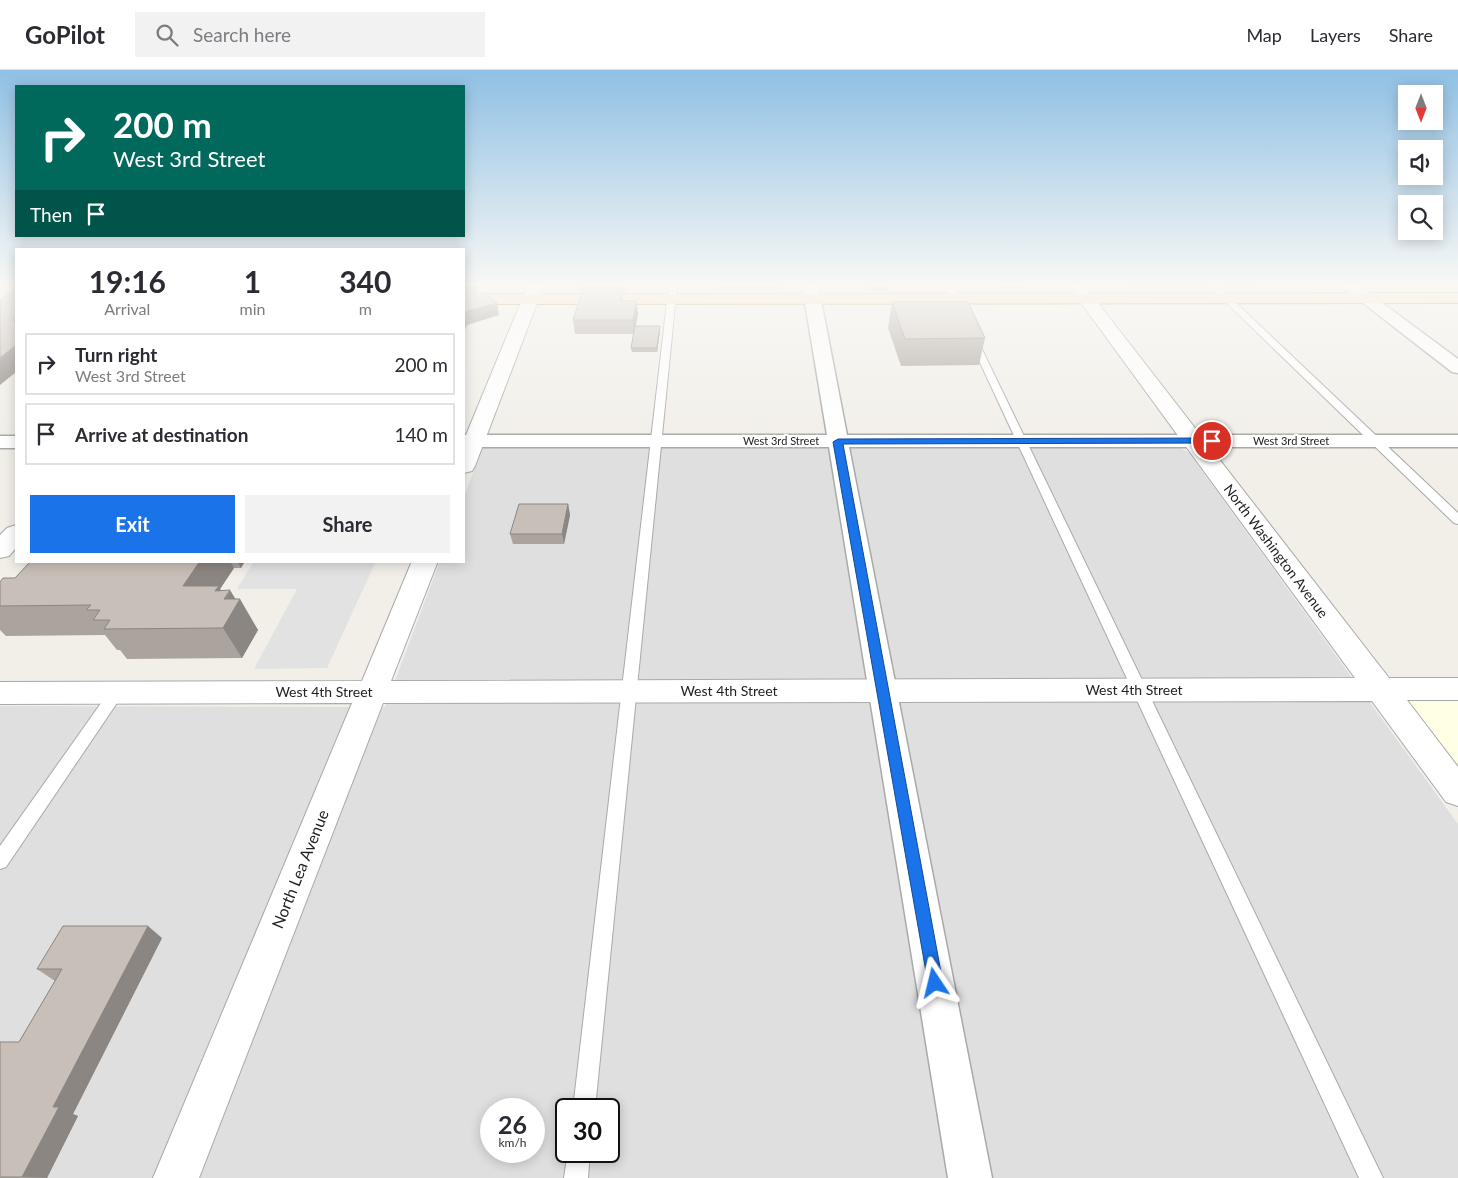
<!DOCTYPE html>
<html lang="en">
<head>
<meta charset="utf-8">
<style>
	body { margin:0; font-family:Lato,sans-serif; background:#f2f2f3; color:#2b2b33; height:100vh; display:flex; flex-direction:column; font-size:19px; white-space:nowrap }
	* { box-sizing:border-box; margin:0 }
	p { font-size:16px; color:#7c7c81 }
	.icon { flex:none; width:28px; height:28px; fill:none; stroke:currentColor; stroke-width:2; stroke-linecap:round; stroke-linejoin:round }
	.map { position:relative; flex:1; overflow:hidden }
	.panel { position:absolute; left:15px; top:178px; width:450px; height:315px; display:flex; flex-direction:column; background:#fff; border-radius:0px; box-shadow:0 2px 12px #0003 }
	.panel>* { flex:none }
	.hud { position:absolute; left:15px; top:15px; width:450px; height:152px; border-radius:0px; box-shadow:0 2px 12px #0003; background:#00695c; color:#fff; overflow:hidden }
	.needle { width:32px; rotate:180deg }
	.fabs { position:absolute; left:1398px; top:15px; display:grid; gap:10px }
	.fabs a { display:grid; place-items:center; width:45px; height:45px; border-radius:0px; background:#fff; box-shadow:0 2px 12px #0003; font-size:25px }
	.speed { position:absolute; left:480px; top:1028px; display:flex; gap:10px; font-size:25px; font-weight:700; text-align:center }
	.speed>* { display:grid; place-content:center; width:65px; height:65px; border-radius:50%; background:#fff; box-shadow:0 2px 12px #0003; line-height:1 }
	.speed small { font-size:12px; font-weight:400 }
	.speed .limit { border:2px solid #111; border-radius:8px; background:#fff; color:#111 }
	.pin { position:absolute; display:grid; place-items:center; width:42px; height:42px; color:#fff; margin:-21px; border:2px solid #fff; border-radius:50%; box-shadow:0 1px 5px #0007 }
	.me { position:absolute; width:55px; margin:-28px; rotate:350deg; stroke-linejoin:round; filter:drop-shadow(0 0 4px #0008) }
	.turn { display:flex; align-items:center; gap:18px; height:105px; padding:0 15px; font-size:22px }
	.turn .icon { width:65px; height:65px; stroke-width:2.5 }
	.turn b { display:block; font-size:35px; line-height:42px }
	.then { display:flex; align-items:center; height:48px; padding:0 15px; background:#0003; gap:10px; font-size:19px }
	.eta { display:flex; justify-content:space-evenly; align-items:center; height:85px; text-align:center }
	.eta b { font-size:30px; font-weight:700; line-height:35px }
	.button { display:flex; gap:10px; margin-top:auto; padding:10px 15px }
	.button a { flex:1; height:58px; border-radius:0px; background:#1a73e8; color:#fff; font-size:20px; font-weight:700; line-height:58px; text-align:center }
	.button a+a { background:#f2f2f3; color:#2b2b33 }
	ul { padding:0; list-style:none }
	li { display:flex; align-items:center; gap:15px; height:62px; margin:0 10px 8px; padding:0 5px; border:2px solid #e1e1e2; border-radius:0px }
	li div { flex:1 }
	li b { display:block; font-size:19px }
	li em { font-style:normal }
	header { display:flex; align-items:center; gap:30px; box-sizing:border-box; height:70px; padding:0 25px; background:#fff; border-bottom:1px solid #e1e1e2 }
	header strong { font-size:24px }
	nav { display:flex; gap:28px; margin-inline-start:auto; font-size:18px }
	.search { width:350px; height:45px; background:#f2f2f3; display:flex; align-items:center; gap:12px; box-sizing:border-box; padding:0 18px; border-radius:0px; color:#7c7c81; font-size:19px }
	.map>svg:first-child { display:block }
	.residential { fill:#e0dfdf; fill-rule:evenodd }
	.education { fill:#ffffe5 }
	.parking { fill:#e2e2e2 }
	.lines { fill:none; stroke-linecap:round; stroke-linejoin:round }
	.service-casing { stroke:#a9a9a9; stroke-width:2 }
	.minor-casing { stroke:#a9a9a9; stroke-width:3 }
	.tertiary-casing { stroke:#a9a9a9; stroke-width:2 }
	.primary-casing { stroke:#a06b00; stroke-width:2 }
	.service { fill:#fff; fill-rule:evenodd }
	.minor { fill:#fff; fill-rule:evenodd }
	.tertiary { fill:#fff; fill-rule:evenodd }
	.primary { fill:#fcd6a4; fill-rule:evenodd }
	.wall { fill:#aba49e }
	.shaded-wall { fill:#8b8681 }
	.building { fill:#c7bfb8; stroke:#8b8681 }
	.route { fill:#1a73e8; stroke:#114b97 }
	.labels { text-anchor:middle; stroke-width:4.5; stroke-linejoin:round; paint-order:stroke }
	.far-street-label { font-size:11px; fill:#222; stroke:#fff }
	.street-label { font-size:14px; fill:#222; stroke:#fff }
	.near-street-label { font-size:16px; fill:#222; stroke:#fff }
</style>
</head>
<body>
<header>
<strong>GoPilot</strong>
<div class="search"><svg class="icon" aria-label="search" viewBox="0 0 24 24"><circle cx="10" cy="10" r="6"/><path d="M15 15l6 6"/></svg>Search here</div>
<nav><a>Map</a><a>Layers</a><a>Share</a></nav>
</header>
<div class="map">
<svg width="1458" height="1108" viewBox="0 0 1458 1108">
	<rect width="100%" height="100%" fill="#f2efe9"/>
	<!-- residential -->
	<path class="residential" d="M 1179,377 L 1189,383 L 1458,754 L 1458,1108 L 0,1108 L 0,636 L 385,637 L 440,491 L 464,491 L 464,427 L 482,378 ZM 491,1039 L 534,1039 L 534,1081 L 491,1081 ZM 566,1039 L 609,1039 L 609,1081 L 566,1081 Z"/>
	<!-- education -->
	<polygon class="education" points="1458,619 1458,722 1381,620"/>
	<!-- parking -->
	<polygon class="parking" points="254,491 376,491 327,598 254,599 297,519 237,519"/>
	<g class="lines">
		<!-- service casing -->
		<g class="service-casing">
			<g id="service">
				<polygon points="669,215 677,215 595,1039 573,1039"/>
				<polygon points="945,215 953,215 964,240 963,242 956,240"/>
				<polygon points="1208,215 1217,215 1458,443 1458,454 1454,453"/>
				<polygon points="974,268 978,271 1383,1108 1359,1108 970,271"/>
				<polygon points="116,617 121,619 123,623 121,627 6,797 0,799 0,776 111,619"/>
				<polygon points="568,1081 590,1081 588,1108 564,1108"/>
			</g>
		</g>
		<!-- minor casing -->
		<g class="minor-casing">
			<g id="minor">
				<polygon points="802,215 818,215 847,365 1458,365 1458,377 849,377 992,1108 948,1108 829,377 464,377 464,365 827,365"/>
				<polygon points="1340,215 1358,215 1458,289 1458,303 1452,302"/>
				<rect x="0" y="366" width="16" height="12"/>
			</g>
		</g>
		<!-- tertiary casing -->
		<g class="tertiary-casing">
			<g id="tertiary">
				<polygon points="528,215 544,215 475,396 472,401 464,403 464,370"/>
				<polygon points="1068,215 1084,215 1389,608 1458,608 1458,630 1407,630 1458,697 1458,736 1446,732 1372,631 383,633 199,1108 153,1108 352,633 0,634 0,612 362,611 412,491 438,491 391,611 1355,608"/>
				<polygon points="16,455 16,478 9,486 0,488 0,465 7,458"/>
			</g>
		</g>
		<!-- primary casing -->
		<g class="primary-casing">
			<polygon id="primary" points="1458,223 1458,233 464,234 464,224"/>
		</g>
		<!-- service -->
		<use href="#service" class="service"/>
		<!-- minor -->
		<use href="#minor" class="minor"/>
		<!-- tertiary -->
		<use href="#tertiary" class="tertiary"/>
		<!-- primary -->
		<use href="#primary" class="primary"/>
	</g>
	<!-- wall -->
	<g class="wall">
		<polygon points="464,215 482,215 478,222 464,223"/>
		<polygon points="579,215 627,215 626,222 579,221"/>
		<polygon points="719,215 785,215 777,220 719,220"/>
		<polygon points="865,215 943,215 888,215 887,221 867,221"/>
		<polygon points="996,215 1025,215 1025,218 998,218"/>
		<polygon points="1126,215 1209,215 1208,217 1128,217"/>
		<polygon points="1219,215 1257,215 1256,217 1222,217"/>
		<polygon points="622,222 623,231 636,231 638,244 635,256 660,261 657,282 632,282 631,278 634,264 575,264 573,250"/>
		<polygon points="892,232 985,268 979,295 901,296 888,258"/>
		<polygon points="568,434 570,445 564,474 513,474 510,464"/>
		<polygon points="31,491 245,491 241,498 234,498 220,519 221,520 236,529 258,560 242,588 127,589 120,580 117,580 105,565 6,566 0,560 0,512 15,508"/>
		<polygon points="162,868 73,1044 78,1046 47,1108 0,1108 0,972 19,972 55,911 37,899"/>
	</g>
	<!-- shaded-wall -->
	<g class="shaded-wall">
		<polygon points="477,215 482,215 478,222"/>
		<polygon points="777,215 785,215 777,220"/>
		<polygon points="636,231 638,244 634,264 633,250"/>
		<polygon points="497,233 499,245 467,255 464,262 464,242"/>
		<polygon points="660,256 660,261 657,282 657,278"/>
		<polygon points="16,275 16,302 0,315 0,288"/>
		<polygon points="568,434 570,445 564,474 562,464"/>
		<polygon points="200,491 230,491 234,498 220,519 226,528 230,520 238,533 240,529 258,560 242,588 223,558 183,516"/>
		<polygon points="237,491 245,491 241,498"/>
		<polygon points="148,856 162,868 73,1044 78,1046 47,1108 22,1107 53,1037"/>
	</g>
	<!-- building -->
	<g class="building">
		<polygon points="16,219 16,247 12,250 16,250 16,275 0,288 0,230"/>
		<polygon points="582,222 622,222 620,231 636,231 633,250 573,250"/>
		<polygon points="464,223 484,223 497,233 464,242 464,243"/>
		<polygon points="892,232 968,232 985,268 905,269"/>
		<polygon points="635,256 660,256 657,278 631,278"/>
		<polygon points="519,434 568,434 562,464 510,464"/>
		<polygon points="31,491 200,491 183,516 219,516 215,521 230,520 224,529 240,529 223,558 104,559 110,550 93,550 100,540 86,540 91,535 0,536 0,512 3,508 15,508"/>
		<polygon points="63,856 148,856 53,1037 59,1037 22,1107 0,1107 0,972 19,972 62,899 37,899"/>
	</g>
	<!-- sky -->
	<linearGradient id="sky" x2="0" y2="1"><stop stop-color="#8fc0e4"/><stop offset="0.58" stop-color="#f9f8f5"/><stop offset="1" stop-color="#f9f8f5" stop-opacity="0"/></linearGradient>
	<rect width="1458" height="370" fill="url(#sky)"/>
	<!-- route -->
	<polygon class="route" points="1212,368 1216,371 1215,373 843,374 943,913 941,919 935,921 929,919 833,372 838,369"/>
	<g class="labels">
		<!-- far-street labels -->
		<g class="far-street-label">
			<text x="781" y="375">West 3rd Street</text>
			<text x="1291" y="375">West 3rd Street</text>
		</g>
		<!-- street labels -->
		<g class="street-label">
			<text transform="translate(1276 481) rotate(53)" y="5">North Washington Avenue</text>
			<text x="1134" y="625">West 4th Street</text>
			<text x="729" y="626">West 4th Street</text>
			<text x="324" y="627">West 4th Street</text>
		</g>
		<!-- near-street labels -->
		<g class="near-street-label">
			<text transform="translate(300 799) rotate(-68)" y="6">North Lea Avenue</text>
		</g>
	</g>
</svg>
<div class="fabs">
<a><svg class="needle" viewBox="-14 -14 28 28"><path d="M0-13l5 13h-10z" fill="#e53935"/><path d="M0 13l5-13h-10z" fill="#7c7c81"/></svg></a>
<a><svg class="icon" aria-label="sound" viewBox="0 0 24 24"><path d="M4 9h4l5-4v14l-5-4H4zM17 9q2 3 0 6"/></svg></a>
<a><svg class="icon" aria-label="search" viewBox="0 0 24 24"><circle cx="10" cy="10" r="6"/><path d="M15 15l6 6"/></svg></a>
</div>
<div class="speed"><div>26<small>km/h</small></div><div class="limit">30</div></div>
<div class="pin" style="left:1212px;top:371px;background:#d93025"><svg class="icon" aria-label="arrive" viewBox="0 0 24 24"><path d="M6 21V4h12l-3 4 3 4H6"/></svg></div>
<svg class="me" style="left:935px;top:913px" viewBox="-20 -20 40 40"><path d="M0-17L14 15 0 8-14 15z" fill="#1a73e8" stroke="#fff" stroke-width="4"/></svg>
<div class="hud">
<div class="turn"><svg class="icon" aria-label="right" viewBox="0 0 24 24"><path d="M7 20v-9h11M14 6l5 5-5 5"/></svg><div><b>200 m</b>West 3rd Street</div></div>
<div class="then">Then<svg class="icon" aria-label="arrive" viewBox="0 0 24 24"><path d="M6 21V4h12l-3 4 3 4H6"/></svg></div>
</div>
<section class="panel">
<div class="eta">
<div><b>19:16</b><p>Arrival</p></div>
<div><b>1</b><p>min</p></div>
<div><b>340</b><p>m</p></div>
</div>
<ul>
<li><svg class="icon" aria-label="right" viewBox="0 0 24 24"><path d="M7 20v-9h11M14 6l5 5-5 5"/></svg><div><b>Turn right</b><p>West 3rd Street</p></div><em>200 m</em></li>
<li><svg class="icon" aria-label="arrive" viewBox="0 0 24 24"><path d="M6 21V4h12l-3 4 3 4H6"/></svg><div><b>Arrive at destination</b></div><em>140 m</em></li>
</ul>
<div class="button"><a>Exit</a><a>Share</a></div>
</section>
</div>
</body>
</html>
